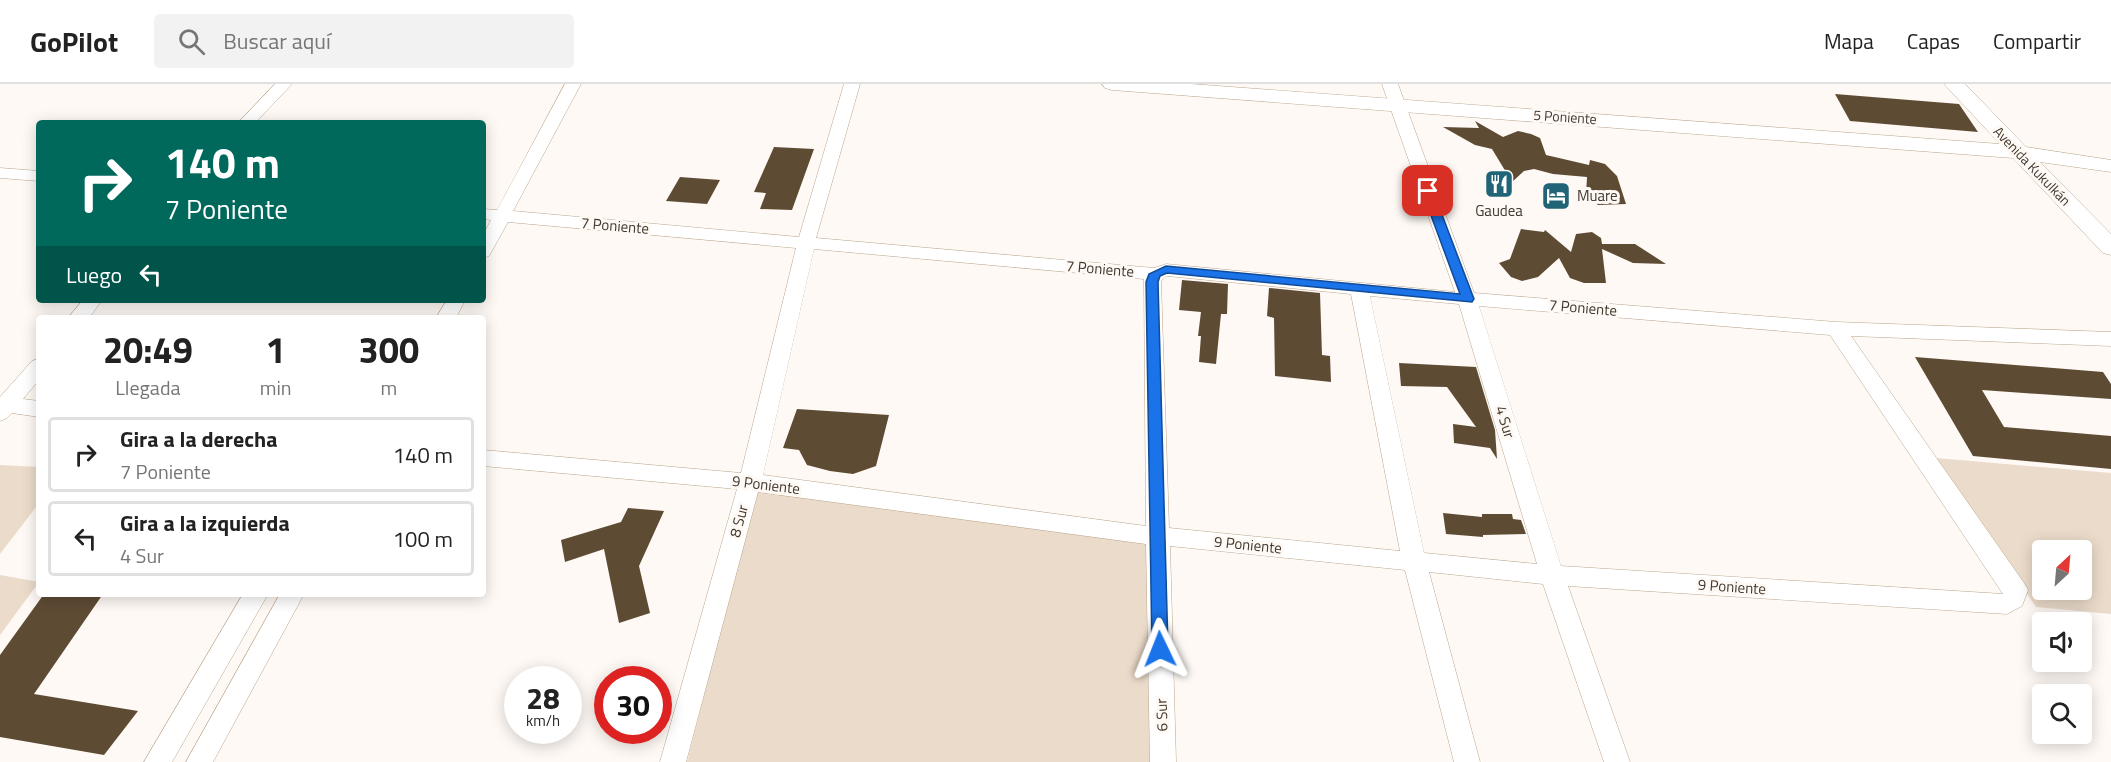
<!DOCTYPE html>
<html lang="es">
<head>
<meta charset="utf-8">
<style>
	body { margin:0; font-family:"Titillium Web",sans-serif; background:#f2f2f2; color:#222; height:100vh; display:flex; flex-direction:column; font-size:22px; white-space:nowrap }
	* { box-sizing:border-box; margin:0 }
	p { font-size:20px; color:#767676 }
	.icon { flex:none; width:33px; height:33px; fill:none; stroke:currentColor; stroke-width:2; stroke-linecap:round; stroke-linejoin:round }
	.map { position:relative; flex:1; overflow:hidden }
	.drawer { position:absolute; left:36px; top:231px; width:450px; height:282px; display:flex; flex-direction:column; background:#fff; border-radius:6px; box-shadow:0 3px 15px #0003 }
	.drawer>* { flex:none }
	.top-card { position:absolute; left:36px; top:36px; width:450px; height:183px; border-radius:6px; box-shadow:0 3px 15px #0003; background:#00695c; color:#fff; overflow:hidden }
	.needle { width:39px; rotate:26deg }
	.tools { position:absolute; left:2032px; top:456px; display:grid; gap:12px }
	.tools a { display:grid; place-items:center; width:60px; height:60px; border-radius:6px; background:#fff; box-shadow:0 3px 15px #0003; font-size:30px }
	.speed { position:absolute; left:504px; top:582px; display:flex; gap:12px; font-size:30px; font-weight:700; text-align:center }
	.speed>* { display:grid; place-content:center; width:78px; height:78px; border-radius:50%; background:#fff; box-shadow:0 3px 15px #0003; line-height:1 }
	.speed small { font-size:15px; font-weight:400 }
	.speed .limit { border:9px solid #d22; background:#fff; color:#111 }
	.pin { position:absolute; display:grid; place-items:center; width:51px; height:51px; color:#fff; margin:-26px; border-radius:12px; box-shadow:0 3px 9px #0006 }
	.me { position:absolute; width:66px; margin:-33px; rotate:358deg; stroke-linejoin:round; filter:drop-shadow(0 0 4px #0008) }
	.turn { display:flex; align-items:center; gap:21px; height:126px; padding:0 30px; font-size:27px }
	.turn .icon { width:78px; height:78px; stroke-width:2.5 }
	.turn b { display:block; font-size:42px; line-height:51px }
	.then { display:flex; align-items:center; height:57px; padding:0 30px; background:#0003; gap:12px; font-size:22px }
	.eta { display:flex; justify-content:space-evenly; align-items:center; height:102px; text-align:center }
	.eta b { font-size:36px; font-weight:700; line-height:42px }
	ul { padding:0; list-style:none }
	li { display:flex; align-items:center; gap:18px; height:75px; margin:0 12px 9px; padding:0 18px; border:3px solid #e0e0e0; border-radius:6px }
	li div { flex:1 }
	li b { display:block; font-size:22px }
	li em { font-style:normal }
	header { display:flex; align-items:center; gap:36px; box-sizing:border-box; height:84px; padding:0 30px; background:#fff; border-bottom:2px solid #e0e0e0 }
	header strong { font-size:28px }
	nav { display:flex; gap:33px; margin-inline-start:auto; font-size:21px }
	.search { width:420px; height:54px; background:#f2f2f2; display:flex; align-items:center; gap:15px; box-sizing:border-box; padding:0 21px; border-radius:6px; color:#767676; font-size:22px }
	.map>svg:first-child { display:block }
	.green { fill:#ebdbca; fill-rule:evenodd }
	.building { fill:#5e4b34 }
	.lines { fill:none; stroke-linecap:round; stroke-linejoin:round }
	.minor-casing { stroke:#bba58c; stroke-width:1 }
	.tertiary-casing { stroke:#bba58c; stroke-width:1 }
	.minor { fill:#fff; fill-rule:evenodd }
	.tertiary { fill:#fff; fill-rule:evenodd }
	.route { fill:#1a73e8; stroke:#114b97; stroke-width:1.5 }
	.labels { text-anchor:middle; stroke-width:6; stroke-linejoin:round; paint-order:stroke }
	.far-street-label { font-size:14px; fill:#42392e; stroke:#fef9f4 }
	.poi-label { font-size:15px; fill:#42392e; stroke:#fef9f4; text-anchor:start }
	.street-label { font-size:15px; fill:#42392e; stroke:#fef9f4 }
</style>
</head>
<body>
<header>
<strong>GoPilot</strong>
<div class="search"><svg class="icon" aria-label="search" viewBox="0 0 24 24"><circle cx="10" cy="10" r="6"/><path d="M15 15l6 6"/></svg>Buscar aquí</div>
<nav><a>Mapa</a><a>Capas</a><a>Compartir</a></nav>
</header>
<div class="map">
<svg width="2111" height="678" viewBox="0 0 2111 678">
	<rect width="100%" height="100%" fill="#fef9f4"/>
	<!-- green -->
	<g class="green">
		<path d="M 1936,374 L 2111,389 L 2111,530 L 2036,523 ZM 2043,466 L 2082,466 L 2082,506 L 2043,506 Z"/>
		<polygon points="0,381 39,383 39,419 0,470"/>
		<polygon points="757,406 1149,458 1150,678 687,678"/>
		<polygon points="0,491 39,498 0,551"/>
	</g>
	<!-- building -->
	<g class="building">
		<polygon points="1835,10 1959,20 1978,48 1850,37"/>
		<polygon points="1475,37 1503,53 1518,47 1531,50 1540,54 1546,71 1589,81 1590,76 1605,80 1617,92 1626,120 1598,121 1586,111 1587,93 1553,90 1534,85 1524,87 1512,98 1492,65 1475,61 1443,43 1479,44"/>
		<polygon points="774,63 814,65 792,126 760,125 766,109 754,108"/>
		<polygon points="680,93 720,96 707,120 666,117"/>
		<polygon points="1521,145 1544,148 1545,146 1571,168 1576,150 1592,148 1601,154 1602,160 1635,160 1666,180 1633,179 1602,165 1606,199 1584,199 1570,194 1559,174 1538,193 1522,197 1511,193 1499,179 1510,175"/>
		<polygon points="1182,196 1228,200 1227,230 1221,230 1216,280 1199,278 1201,252 1198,252 1201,228 1179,226"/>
		<polygon points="1269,204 1320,209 1322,271 1330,272 1331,298 1275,292 1274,234 1267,232"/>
		<polygon points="1915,273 2103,288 2111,300 2111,315 1982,306 2004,343 2111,352 2111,385 1973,372"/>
		<polygon points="1399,279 1476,283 1495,346 1497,375 1490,364 1454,359 1453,340 1476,343 1447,303 1401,302"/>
		<polygon points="797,325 889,331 876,382 853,390 830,387 807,381 799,366 783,364"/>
		<polygon points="628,424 664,427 639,482 650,529 619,539 604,465 565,478 561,456 621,438"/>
		<polygon points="1443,429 1482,433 1482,430 1512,430 1513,435 1521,436 1526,450 1483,451 1483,453 1446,450"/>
		<polygon points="44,510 103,510 34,610 138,627 104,671 0,653 0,571"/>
	</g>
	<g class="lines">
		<!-- minor casing -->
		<g class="minor-casing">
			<g id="minor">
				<polygon points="275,0 292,0 255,39 238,39"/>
				<path d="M 565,0 L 581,0 L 513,127 L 799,153 L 844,0 L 860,0 L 816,154 L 1154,184 L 1166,180 L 1455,208 L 1382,0 L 1398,0 L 1474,209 L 1836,238 L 2111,248 L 2111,262 L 1851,252 L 2024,499 L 2028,506 L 2022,522 L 2007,530 L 1568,502 L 1630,678 L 1604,678 L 1543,500 L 1429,488 L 1480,678 L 1454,678 L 1405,486 L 1170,462 L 1176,678 L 1150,678 L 1146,460 L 758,408 L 686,678 L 660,678 L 737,405 L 483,382 L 483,366 L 741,389 L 796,164 L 508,138 L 489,172 L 483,174 L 483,151 L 491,136 L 483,135 L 483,125 L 497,126 ZM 814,165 L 1144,195 L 1146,442 L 763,391 ZM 1167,192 L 1351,210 L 1400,467 L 1169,444 L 1161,198 L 1163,194 ZM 1370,212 L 1459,220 L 1537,480 L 1424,469 ZM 1479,222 L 1830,251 L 2003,510 L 1561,482 Z"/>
				<polygon points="0,84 39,87 39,97 0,94"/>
				<polygon points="83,216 102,216 89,234 68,234"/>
				<polygon points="447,216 465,216 456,234 436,234"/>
				<polygon points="39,275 39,296 23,315 39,317 39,333 12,329 7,334 0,337 0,313 32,277"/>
				<polygon points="243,510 268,510 172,678 144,678"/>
				<polygon points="280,510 304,510 213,678 186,678"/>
			</g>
		</g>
		<!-- tertiary casing -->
		<g class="tertiary-casing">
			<polygon id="tertiary" points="1102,0 1191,0 2000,60 1944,0 1965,0 2026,63 2111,76 2111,88 2040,78 2111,150 2111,171 2103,169 2013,74 1112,6 1105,4"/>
		</g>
		<!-- minor -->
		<use href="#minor" class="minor"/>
		<!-- tertiary -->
		<use href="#tertiary" class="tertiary"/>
	</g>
	<!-- route -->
	<polygon class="route" points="1428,104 1433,107 1474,215 1472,218 1167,189 1160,192 1158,198 1168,565 1165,570 1160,572 1154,570 1152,565 1146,198 1149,190 1166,182 1460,210 1422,107"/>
	<!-- icons -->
	<defs>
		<g id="restaurant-square" transform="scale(1.5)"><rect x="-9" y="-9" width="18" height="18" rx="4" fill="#216477" stroke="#fef9f4"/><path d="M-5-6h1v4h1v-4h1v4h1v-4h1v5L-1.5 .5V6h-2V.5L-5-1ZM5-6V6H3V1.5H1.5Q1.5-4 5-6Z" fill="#fff"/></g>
		<g id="hotel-square" transform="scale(1.5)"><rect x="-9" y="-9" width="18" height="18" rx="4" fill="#216477" stroke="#fef9f4"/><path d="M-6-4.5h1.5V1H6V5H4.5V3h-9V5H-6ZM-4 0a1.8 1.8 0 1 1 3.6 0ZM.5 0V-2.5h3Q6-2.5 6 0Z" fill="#fff"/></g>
	</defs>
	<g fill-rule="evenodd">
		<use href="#restaurant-square" x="1499" y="100"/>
		<use href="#hotel-square" x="1556" y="112"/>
	</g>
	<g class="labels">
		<!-- far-street labels -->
		<g class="far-street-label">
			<text transform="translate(1565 33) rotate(4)" y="5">5 Poniente</text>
			<text transform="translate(2032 82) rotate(46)" y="5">Avenida Kukulkán</text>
		</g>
		<!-- poi labels -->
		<g class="poi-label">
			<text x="1577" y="117">Muare</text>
			<text x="1499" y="132" text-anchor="middle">Gaudea</text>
		</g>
		<!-- street labels -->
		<g class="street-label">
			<text transform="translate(615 142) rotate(5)" y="5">7 Poniente</text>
			<text transform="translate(1100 185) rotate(5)" y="5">7 Poniente</text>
			<text transform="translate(1583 224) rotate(5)" y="5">7 Poniente</text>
			<text transform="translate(1505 338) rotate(73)" y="5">4 Sur</text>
			<text transform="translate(766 401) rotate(7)" y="5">9 Poniente</text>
			<text transform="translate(739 437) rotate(-75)" y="5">8 Sur</text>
			<text transform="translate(1248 461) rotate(6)" y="5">9 Poniente</text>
			<text transform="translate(1732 503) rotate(4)" y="5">9 Poniente</text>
			<text transform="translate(1162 631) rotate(-92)" y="5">6 Sur</text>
		</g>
	</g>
</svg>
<div class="tools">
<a><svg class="needle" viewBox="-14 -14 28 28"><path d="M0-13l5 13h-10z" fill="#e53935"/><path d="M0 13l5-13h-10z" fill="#767676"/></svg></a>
<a><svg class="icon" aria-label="sound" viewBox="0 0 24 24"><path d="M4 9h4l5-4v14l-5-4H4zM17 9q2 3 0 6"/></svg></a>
<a><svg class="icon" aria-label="search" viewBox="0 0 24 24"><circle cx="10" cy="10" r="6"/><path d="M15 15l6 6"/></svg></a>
</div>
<div class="speed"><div>28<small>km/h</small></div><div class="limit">30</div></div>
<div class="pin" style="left:1428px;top:107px;background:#d93025"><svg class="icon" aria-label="arrive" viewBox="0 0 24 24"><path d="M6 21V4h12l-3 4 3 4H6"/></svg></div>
<svg class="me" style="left:1160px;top:565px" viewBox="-20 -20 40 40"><path d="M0-17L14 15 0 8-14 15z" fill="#1a73e8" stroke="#fff" stroke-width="4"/></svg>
<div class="top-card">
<div class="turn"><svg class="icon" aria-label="right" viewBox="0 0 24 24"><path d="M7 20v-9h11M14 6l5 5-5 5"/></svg><div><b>140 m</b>7 Poniente</div></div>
<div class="then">Luego<svg class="icon" aria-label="left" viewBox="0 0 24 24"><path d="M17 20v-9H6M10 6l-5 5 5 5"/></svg></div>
</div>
<section class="drawer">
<div class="eta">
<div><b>20:49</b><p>Llegada</p></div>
<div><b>1</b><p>min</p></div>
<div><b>300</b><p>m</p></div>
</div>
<ul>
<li><svg class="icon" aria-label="right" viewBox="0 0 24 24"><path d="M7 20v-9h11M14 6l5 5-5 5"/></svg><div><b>Gira a la derecha</b><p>7 Poniente</p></div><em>140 m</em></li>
<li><svg class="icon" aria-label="left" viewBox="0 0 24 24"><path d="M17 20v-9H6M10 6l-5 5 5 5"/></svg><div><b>Gira a la izquierda</b><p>4 Sur</p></div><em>100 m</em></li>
</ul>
</section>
</div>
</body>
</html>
